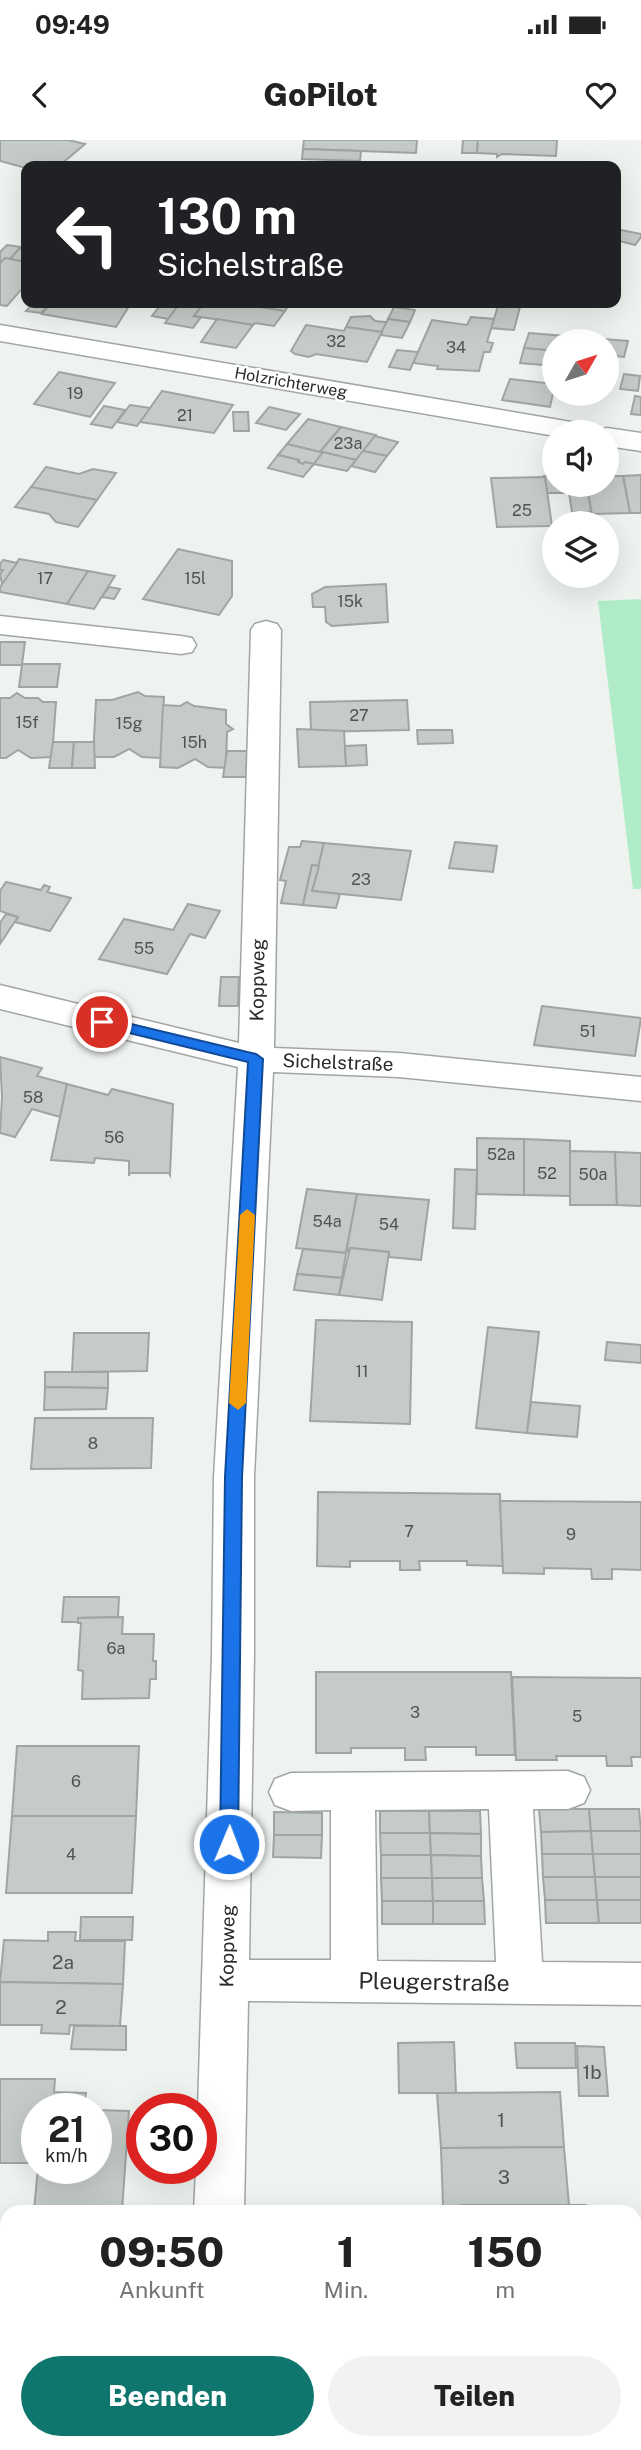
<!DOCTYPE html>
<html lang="de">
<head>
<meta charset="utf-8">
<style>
	body { margin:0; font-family:"Public Sans",sans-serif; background:#f2f2f2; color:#222; height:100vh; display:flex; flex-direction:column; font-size:26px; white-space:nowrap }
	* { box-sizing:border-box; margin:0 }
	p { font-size:23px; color:#767676 }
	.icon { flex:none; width:38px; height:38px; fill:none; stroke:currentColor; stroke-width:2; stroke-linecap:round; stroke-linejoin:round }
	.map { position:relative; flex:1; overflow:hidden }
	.details { position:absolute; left:0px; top:2065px; width:642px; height:245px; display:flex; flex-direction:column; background:#fff; border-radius:21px 21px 0 0; box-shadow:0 7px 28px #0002 }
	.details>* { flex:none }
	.banner { position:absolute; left:21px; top:21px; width:600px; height:147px; border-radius:14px; box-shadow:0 7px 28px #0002; background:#202124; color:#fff; overflow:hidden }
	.needle { width:46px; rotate:51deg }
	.controls { position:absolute; left:542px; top:189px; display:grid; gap:14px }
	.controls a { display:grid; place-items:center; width:77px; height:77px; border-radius:50%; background:#fff; box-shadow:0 7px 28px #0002; font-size:35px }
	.speed { position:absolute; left:21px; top:1953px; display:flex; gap:14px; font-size:35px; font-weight:700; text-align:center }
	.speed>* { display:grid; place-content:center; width:91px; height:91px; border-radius:50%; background:#fff; box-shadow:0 7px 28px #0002; line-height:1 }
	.speed small { font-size:18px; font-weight:400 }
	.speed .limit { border:10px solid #d22; background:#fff; color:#111 }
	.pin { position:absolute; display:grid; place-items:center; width:60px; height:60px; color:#fff; margin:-30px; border:4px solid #fff; border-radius:50%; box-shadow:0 2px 7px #0007 }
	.me { position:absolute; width:77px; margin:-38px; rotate:1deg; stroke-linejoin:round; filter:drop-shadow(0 0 5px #0008) }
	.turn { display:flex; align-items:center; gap:24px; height:147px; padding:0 21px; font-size:32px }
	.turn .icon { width:91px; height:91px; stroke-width:2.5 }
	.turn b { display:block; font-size:49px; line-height:60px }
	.eta { display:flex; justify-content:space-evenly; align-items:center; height:119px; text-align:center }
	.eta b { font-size:42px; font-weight:800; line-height:49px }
	.button { display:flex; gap:14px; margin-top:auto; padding:14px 21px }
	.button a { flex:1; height:80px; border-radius:42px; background:#0f766e; color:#fff; font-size:28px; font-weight:800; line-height:80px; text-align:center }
	.button a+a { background:#f2f2f2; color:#222 }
	.status { display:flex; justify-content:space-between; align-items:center; height:49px; padding:0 35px; background:#fff; direction:ltr }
	.status svg { height:19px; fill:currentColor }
	header { display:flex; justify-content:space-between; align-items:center; height:91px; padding:0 21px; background:#fff; font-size:32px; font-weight:800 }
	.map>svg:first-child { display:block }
	.green { fill:#b0ecc7 }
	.building { fill:#c5cbc7; stroke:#a0a5a2; stroke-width:2 }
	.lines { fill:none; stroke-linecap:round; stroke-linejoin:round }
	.minor-casing { stroke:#a1a6a3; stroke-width:3 }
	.minor { fill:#fff; fill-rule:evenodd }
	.route { fill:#1a73e8; stroke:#114b97; stroke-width:2 }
	.slow { fill:#f59e0b }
	.labels { text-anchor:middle; stroke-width:5; stroke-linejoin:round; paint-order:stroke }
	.number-label { font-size:16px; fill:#505350 }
	.far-street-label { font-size:16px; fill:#292b29; stroke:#fff }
	.street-label { font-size:19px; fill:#292b29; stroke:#fff }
	.near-number-label { font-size:19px; fill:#505350 }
	.near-street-label { font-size:23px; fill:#292b29; stroke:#fff }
</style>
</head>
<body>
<div class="status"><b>09:49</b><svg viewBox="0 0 49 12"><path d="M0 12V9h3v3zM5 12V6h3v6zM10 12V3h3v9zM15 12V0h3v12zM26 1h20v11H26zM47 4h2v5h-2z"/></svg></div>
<header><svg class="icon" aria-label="back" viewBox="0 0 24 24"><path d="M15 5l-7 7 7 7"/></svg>GoPilot<svg class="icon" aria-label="heart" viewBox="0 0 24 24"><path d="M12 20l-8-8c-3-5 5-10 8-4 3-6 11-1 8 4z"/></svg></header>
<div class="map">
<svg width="641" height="2310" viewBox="0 0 641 2310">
	<rect width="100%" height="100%" fill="#eef3f0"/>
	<!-- green -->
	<g class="green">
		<polygon points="641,459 641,749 633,749 598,461"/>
		<polygon points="0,2198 7,2204 7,2303 136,2303 145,2310 0,2310"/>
	</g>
	<!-- building -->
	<g class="building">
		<polygon points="0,0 68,0 85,4 59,26 26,28 0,21"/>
		<polygon points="304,0 417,0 416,13 303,9"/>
		<polygon points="463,0 478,0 477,13 462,13"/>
		<polygon points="478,0 557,0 556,16 502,14 497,17 497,14 477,13"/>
		<polygon points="303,9 361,11 360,21 302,19"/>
		<polygon points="616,89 641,94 641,97 635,105 616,100"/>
		<polygon points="7,105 21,107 10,119 5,118 0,123 0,112"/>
		<polygon points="21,107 26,108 26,122 10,119"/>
		<polygon points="5,118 26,122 26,144 7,166 0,165 0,123"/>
		<polygon points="33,163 50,163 41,173 26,171"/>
		<polygon points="51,163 92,165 131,163 116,187 42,174"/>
		<polygon points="162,163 180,163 168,179 152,176"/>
		<polygon points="180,163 202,166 194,176 201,177 193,188 165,183"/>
		<polygon points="204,163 235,163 285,171 274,186 255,183 253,185 194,176"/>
		<polygon points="269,163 290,163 285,171 266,168"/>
		<polygon points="499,163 521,163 514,190 491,188"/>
		<polygon points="394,167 415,170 410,182 388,179"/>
		<polygon points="370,176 375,181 387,182 382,192 346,187 351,177"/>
		<polygon points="471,177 494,179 487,202 493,203 490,212 484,212 479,231 437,229 438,226 413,223 432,180 467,185"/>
		<polygon points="217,179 253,185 236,208 201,202"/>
		<polygon points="388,179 410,182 402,198 380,195"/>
		<polygon points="306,185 344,191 346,187 382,192 367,222 316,214 309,217 295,214 291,211"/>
		<polygon points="529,193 565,196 563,201 555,201 555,211 524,208"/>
		<polygon points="603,199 628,201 624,217 607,215 607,201 603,201"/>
		<polygon points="524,208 555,211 555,226 520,223"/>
		<polygon points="397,210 418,212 410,230 389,227"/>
		<polygon points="59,232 115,243 90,277 34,264"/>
		<polygon points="624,234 640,236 638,251 620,249"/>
		<polygon points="510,239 555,244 550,267 502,260"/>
		<polygon points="162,251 233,265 214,293 140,282"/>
		<polygon points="635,256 641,257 641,275 631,274"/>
		<polygon points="130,265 150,268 137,286 117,282"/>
		<polygon points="104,266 125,270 112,288 91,284"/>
		<polygon points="269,267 300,274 286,290 256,283"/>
		<polygon points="233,272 248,272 249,291 234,291"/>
		<polygon points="308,279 341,287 320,312 287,304"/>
		<polygon points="341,287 376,295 356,320 320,312"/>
		<polygon points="375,296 398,302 387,316 363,311"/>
		<polygon points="287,304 320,312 323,312 314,324 305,322 303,324 298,322 299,320 278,315"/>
		<polygon points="363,311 387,316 375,332 351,326"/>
		<polygon points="323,312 356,320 347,331 314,324"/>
		<polygon points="278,315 299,320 298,322 303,324 305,322 314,324 303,337 268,328"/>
		<polygon points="46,327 79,334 93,329 116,333 97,360 31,347"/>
		<polygon points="555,335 555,345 568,345 569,353 547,353 544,336"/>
		<polygon points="641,335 641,373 630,373 623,336"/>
		<polygon points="607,336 623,336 630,373 592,374 586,345 607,345"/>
		<polygon points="545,337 552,386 497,387 491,338"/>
		<polygon points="31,347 97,360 78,387 56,382 49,374 15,367"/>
		<polygon points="588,352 591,372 572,372 569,353"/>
		<polygon points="178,409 232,421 232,456 219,475 143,459"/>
		<polygon points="19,419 88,431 67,464 0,452 0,447"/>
		<polygon points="3,420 17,423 2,444 0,434 3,430 0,430 0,424"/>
		<polygon points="88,431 115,436 94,469 67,464"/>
		<polygon points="386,444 388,482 332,486 326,482 325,467 313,467 312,454 325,447"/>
		<polygon points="109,447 120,449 114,459 102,457"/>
		<polygon points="0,502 25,502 22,524 60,524 57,547 19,547 22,525 0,525"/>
		<polygon points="138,552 145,556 164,557 161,618 142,617 129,609 114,617 93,617 96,560 112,560"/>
		<polygon points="17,553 25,558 38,558 43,562 56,562 52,617 31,618 18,610 6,618 0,618 0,558 10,558"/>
		<polygon points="407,560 409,590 311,592 310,562"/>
		<polygon points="187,562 194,566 226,570 226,584 233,589 227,592 226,628 208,627 195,619 178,628 160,627 163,565 180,566"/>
		<polygon points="297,589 344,591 346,626 299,627"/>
		<polygon points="417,590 452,590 453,603 418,604"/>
		<polygon points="53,602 74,602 72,628 49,628"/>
		<polygon points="74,602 94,602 95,628 72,628"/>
		<polygon points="366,605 367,625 346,626 345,606"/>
		<polygon points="227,611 247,611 246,637 223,637"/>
		<polygon points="302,701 324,703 319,726 312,725 303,765 281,763 286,741 280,740 289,707 300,707"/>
		<polygon points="455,702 497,706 493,732 449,728"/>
		<polygon points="324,703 411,711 401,760 312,751"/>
		<polygon points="312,725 319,726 312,751 340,754 336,768 303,765"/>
		<polygon points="6,742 41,750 44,745 50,747 47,752 71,758 50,791 15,782 18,777 0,771 0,751"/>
		<polygon points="188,764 220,771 205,798 190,794 167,834 99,819 124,779 173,790"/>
		<polygon points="6,774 18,777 0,804 0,783"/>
		<polygon points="221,837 239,837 238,866 219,866"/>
		<polygon points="542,866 641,878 635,916 534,905"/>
		<polygon points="0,917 42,928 37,936 67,944 60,977 32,969 15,997 0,993 2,957"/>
		<polygon points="67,944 108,955 112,949 173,964 170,1035 169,1033 130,1033 129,1036 129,1021 95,1018 94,1023 51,1020"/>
		<polygon points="477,998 524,999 524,1055 477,1054"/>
		<polygon points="524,999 570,1001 570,1056 524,1055"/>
		<polygon points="570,1011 615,1012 617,1065 570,1065"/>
		<polygon points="615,1012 641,1013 641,1066 617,1065"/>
		<polygon points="455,1029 477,1030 475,1089 453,1088"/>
		<polygon points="307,1049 357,1054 346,1113 296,1108"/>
		<polygon points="357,1054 429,1060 421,1120 389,1117 389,1112 350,1108 346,1113"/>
		<polygon points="350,1108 389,1112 382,1160 339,1155"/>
		<polygon points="303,1109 346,1113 342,1138 297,1134"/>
		<polygon points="297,1134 342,1138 339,1155 294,1150"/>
		<polygon points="316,1180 412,1182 410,1284 310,1281"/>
		<polygon points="488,1187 539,1192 527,1293 476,1288"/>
		<polygon points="74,1193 149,1193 147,1231 72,1232"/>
		<polygon points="607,1202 641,1205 641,1223 605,1220"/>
		<polygon points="45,1232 108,1232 108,1248 45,1247"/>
		<polygon points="45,1247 108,1248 106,1269 44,1270"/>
		<polygon points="531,1262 580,1266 577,1297 527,1293"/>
		<polygon points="35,1278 153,1278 151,1328 31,1329"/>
		<polygon points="318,1352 500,1354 503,1426 467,1425 467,1421 419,1421 420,1430 400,1430 400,1421 350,1421 350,1427 317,1426"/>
		<polygon points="500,1361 641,1362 641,1430 612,1429 612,1439 592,1439 591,1429 544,1428 544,1434 503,1433"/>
		<polygon points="64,1457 119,1457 118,1477 78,1478 78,1482 62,1482"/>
		<polygon points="123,1477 122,1494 154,1494 153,1521 156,1521 156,1539 150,1539 149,1558 82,1559 83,1531 78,1530 81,1483 78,1483 78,1478"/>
		<polygon points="316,1532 511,1532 515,1615 476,1615 476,1607 425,1607 426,1620 405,1620 405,1608 351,1608 351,1613 316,1613"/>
		<polygon points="512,1537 641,1538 641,1617 631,1617 632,1626 607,1626 606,1616 556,1616 557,1620 516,1620"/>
		<polygon points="17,1606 139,1606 136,1676 12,1676"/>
		<polygon points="539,1669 589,1669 591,1691 541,1692"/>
		<polygon points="589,1669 639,1669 641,1691 591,1691"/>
		<polygon points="380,1671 429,1671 430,1693 380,1693"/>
		<polygon points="429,1671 480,1671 481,1694 430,1693"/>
		<polygon points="274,1672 322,1673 322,1695 274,1695"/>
		<polygon points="12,1676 136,1676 132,1753 6,1753"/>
		<polygon points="591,1691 593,1714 542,1714 541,1692"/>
		<polygon points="591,1691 641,1691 641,1714 593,1714"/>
		<polygon points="380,1693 430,1693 431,1715 381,1715"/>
		<polygon points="430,1693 481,1694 481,1716 431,1715"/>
		<polygon points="274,1695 322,1695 321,1718 273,1717"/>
		<polygon points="542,1714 593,1714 595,1737 543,1737"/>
		<polygon points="593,1714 641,1714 641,1737 595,1737"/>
		<polygon points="381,1715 431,1715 432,1738 381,1738"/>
		<polygon points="431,1715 481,1716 482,1738 432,1738"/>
		<polygon points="543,1737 595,1737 597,1760 545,1760"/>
		<polygon points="595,1737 641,1737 641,1760 597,1760"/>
		<polygon points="381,1738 432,1738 433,1761 382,1761"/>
		<polygon points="432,1738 482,1738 484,1761 433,1761"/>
		<polygon points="545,1760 597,1760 599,1783 546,1783"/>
		<polygon points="597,1760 641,1760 641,1783 599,1783"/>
		<rect x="382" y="1761" width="51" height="23"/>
		<polygon points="433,1761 484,1761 485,1784 433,1784"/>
		<polygon points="81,1777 133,1777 132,1800 80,1800"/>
		<polygon points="48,1792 76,1792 75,1801 125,1801 123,1844 0,1842 4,1800 48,1801"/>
		<polygon points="0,1842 123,1844 120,1886 70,1885 69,1894 41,1893 42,1885 0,1885"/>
		<polygon points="74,1886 126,1886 126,1910 71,1909"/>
		<polygon points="454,1902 456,1953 399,1953 398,1903"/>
		<polygon points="515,1903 575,1903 576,1928 517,1928"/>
		<polygon points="577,1906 604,1907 608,1956 579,1956"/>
		<polygon points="0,1939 55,1939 54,1952 86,1953 84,1969 37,1969 37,2023 0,2023"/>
		<polygon points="560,1952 564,2007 441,2008 437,1953"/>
		<polygon points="96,1970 129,1971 122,2071 34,2070 38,2028 96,2028"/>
		<polygon points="564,2007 569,2065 443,2066 441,2008"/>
		<rect x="461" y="2065" width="125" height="7"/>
	</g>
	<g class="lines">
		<!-- minor casing -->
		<g class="minor-casing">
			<g id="minor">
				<polygon points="0,185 583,284 593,286 597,291 607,288 641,293 641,311 607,306 607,292 555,292 555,296 0,201"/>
				<polygon points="0,476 181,496 192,498 196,505 192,512 181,514 0,494"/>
				<path d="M 266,481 L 277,484 L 281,490 L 274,908 L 399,913 L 641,937 L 641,961 L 399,937 L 273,932 L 254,1337 L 254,1514 L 249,1820 L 331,1820 L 331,1670 L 291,1671 L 275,1665 L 269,1652 L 275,1639 L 291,1633 L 568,1631 L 584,1637 L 590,1650 L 584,1663 L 568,1669 L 533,1669 L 542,1822 L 641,1823 L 641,1865 L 248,1861 L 244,2072 L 194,2072 L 196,2028 L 201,2028 L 201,1969 L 198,1969 L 212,1514 L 214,1337 L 238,927 L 0,869 L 0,845 L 239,903 L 251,490 L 255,484 ZM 489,1669 L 496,1822 L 377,1821 L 375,1670 Z"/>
				<polygon points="0,2114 7,2117 7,2168 0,2165"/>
				<polygon points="189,2303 248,2303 251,2310 192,2310"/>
			</g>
		</g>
		<!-- minor -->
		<use href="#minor" class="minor"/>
	</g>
	<!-- route -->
	<polygon class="route" points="102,877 256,914 263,919 242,1337 238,1704 236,1710 229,1712 222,1710 220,1704 225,1337 248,922 97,885 95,882 97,878"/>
	<!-- slow -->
	<polygon class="slow" points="247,1069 255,1075 246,1263 238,1270 229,1263 240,1075"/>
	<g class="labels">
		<!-- number labels -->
		<g class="number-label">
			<text x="336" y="207">32</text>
			<text x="456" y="213">34</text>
			<text x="75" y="259">19</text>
			<text x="185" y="281">21</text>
			<text x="348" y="309">23a</text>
			<text x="522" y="376">25</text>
			<text x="45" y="444">17</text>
			<text x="195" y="444">15l</text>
			<text x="350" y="467">15k</text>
			<text x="359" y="581">27</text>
			<text x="27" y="588">15f</text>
			<text x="129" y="589">15g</text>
			<text x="194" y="608">15h</text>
			<text x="361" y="745">23</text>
			<text x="144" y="814">55</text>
			<text x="588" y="897">51</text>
			<text x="33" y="963">58</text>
			<text x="114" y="1003">56</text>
			<text x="501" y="1020">52a</text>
			<text x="547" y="1039">52</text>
			<text x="593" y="1040">50a</text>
			<text x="327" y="1087">54a</text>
			<text x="389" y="1090">54</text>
			<text x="362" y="1237">11</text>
			<text x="93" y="1309">8</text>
			<text x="409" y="1397">7</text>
			<text x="571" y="1400">9</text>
			<text x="116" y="1514">6a</text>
			<text x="415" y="1578">3</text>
			<text x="577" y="1582">5</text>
			<text x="76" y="1647">6</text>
			<text x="71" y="1720">4</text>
		</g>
		<!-- far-street labels -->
		<g class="far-street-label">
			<text transform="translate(291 242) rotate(10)" y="6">Holzrichterweg</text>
		</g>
		<!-- street labels -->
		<g class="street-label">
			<text transform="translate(257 840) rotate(-89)" y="7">Koppweg</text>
			<text transform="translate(338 922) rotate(2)" y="7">Sichelstraße</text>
			<text transform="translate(227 1806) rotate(-89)" y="7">Koppweg</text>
		</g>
		<!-- near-number labels -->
		<g class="near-number-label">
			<text x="63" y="1829">2a</text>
			<text x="61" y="1874">2</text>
			<text x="592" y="1939">1b</text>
			<text x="501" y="1987">1</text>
			<text x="504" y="2044">3</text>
		</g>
		<!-- near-street labels -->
		<g class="near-street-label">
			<text transform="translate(434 1842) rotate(1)" y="8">Pleugerstraße</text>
		</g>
	</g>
</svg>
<div class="controls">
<a><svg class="needle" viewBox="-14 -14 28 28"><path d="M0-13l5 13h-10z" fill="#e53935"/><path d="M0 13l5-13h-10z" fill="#767676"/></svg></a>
<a><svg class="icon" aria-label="sound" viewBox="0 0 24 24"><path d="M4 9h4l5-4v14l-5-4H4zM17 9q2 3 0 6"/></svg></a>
<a><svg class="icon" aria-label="layers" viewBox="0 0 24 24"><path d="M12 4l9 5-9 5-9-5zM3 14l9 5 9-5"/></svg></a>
</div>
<div class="speed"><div>21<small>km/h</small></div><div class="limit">30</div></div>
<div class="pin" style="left:102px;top:882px;background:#d93025"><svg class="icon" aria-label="arrive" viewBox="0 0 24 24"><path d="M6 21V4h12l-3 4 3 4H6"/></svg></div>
<svg class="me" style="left:229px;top:1704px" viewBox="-20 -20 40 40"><circle r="17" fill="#1a73e8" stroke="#fff" stroke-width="3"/><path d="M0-11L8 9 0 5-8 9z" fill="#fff"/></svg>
<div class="banner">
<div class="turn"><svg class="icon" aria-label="left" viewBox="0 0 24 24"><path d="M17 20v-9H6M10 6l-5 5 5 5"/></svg><div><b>130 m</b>Sichelstraße</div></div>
</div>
<section class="details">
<div class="eta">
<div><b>09:50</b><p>Ankunft</p></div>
<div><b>1</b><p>Min.</p></div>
<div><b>150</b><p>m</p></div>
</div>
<div class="button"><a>Beenden</a><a>Teilen</a></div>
</section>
</div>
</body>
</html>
